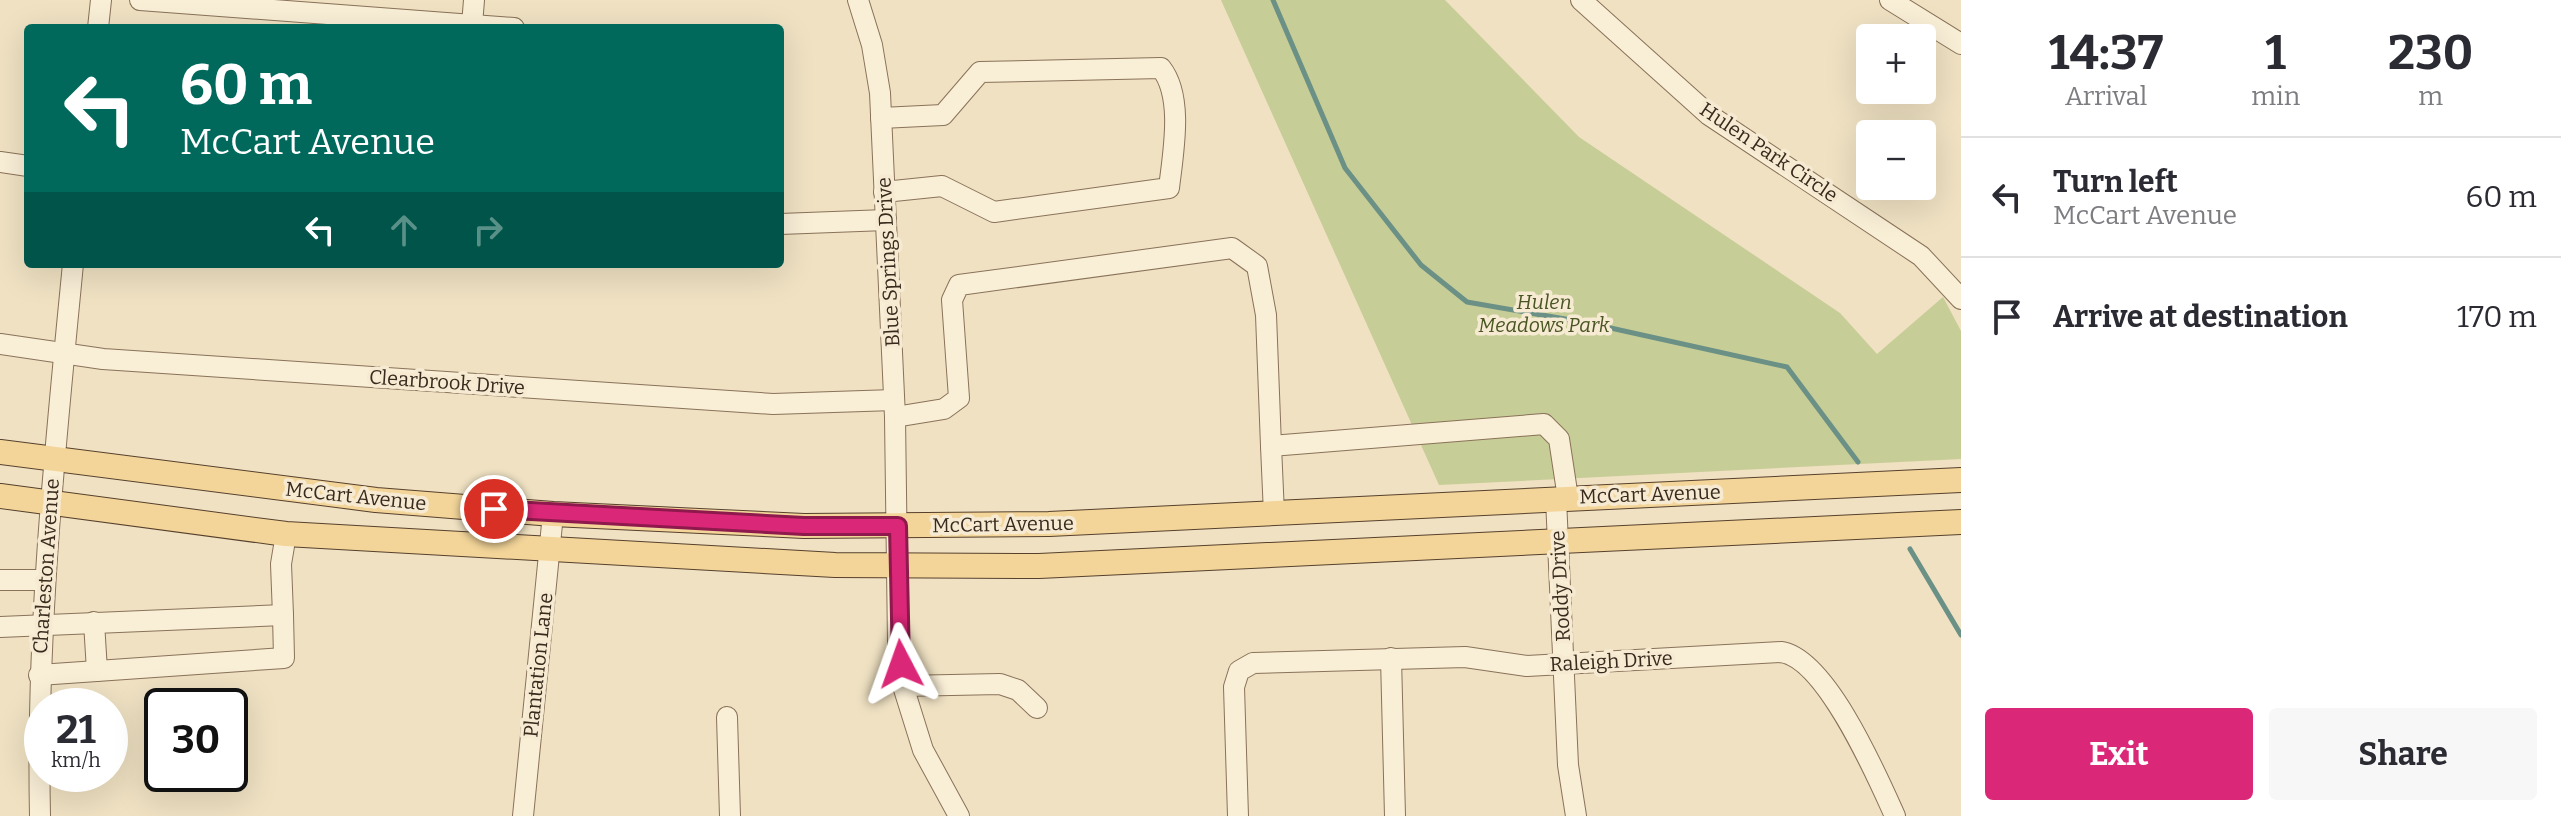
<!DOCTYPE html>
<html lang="en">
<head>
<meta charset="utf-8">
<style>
	body { margin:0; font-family:Bitter,serif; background:#f7f7f7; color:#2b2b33; height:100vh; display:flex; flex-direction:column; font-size:30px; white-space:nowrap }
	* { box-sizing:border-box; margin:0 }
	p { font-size:26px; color:#7c7c81 }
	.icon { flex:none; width:44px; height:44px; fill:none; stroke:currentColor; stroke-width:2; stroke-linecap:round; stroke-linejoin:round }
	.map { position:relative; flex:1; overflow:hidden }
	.panel { display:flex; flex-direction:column; background:#fff; width:600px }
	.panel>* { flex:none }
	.guide { position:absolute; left:24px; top:24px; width:760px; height:244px; border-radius:8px; box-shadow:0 8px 32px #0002; background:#00695c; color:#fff; overflow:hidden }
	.fabs { position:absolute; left:1856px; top:24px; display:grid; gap:16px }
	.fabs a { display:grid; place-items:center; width:80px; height:80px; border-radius:8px; background:#fff; box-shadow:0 8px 32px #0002; font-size:40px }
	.speed { position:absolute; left:24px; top:688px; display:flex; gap:16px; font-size:40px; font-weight:700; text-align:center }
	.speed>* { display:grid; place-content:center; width:104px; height:104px; border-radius:50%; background:#fff; box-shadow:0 8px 32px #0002; line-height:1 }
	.speed small { font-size:20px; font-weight:400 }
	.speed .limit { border:4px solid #111; border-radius:12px; background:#fff; color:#111 }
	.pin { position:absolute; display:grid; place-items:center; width:68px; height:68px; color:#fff; margin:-34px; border:4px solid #fff; border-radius:50%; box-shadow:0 2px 8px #0007 }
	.me { position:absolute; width:88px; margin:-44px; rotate:356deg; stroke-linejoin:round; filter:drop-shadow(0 0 6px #0008) }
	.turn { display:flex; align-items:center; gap:28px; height:168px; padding:0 24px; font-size:36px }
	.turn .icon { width:104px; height:104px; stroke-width:2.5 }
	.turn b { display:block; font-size:56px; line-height:68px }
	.lanes { display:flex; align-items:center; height:76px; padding:0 24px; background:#0003; justify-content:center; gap:40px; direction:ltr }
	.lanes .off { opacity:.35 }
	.eta { display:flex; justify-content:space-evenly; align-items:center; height:136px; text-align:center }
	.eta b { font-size:48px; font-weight:700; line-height:56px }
	.button { display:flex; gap:16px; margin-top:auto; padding:16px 24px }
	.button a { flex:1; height:92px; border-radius:8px; background:#db2777; color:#fff; font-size:32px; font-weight:700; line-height:92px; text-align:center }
	.button a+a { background:#f7f7f7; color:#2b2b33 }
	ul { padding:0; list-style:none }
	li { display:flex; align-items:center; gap:24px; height:120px; padding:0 24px; border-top:2px solid #e1e1e2 }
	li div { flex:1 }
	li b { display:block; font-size:30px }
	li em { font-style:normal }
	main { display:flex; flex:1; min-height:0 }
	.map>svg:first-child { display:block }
	.green { fill:#c7cd96 }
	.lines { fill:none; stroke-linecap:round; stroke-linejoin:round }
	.stream { stroke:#6b9086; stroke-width:5 }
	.minor-casing { stroke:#897259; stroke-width:22 }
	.major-casing { stroke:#57402d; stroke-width:26 }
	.minor { stroke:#f9eed6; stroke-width:20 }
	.major { stroke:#f3d599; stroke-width:24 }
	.route-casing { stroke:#8e194d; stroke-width:20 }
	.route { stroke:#db2777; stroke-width:14 }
	.labels { text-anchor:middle; stroke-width:7; stroke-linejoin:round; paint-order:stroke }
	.street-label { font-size:20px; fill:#392a1d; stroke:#f6ebd2 }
	.park-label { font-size:20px; font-style:italic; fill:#4a5524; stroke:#f6ebd2 }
</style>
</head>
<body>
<main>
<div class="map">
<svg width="1961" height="816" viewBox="0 0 1961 816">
	<rect width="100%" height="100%" fill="#efe1c2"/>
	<!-- green -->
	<polygon class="green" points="1221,0 1445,0 1579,137 1840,313 1877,354 1943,297 1961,331 1961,459 1439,485"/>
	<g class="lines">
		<!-- stream -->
		<g class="stream">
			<polyline points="1273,0 1345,168 1421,265 1467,302 1588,323 1787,367 1858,462"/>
			<polyline points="1910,549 1961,635"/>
		</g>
		<!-- minor casing -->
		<g class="minor-casing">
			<g id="minor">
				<polyline points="140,0 514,28"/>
				<polyline points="858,0 872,45 880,93 895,417 898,643 903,686 923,750 959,816"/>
				<polyline points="1581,0 1709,115 1921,256 1961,299"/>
				<polyline points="1890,0 1961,44"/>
				<polyline points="472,25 474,0"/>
				<polyline points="98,28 101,0"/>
				<path d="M 881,118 L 943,115 L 980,72 L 1161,68 C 1184,97 1173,153 1169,188 L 994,212 L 942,186 L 884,192"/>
				<polyline points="0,162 28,166"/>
				<polyline points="780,224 886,220"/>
				<polyline points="0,344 103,359 773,404 894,400"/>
				<polyline points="895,417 944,409 959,398 952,300 959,285 1232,248 1257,266 1266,315 1271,446"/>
				<polyline points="1556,499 1568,765 1576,816"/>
				<polyline points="1274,514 1271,446 1544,424 1559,439 1568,498"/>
				<polyline points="0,580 45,580"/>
				<polyline points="94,622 97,671"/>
				<polyline points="0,627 283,615 281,564 286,534"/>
				<polyline points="1391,658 1395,816"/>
				<polyline points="39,675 284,658 283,615"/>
				<polyline points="903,686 1000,684 1018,690 1037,708"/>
				<polyline points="727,717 730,816"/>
				<path d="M 40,816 C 36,631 55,448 73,264"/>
				<polyline points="523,816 553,514"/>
				<path d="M 1238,816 L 1234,687 L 1239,671 L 1253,663 L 1465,657 L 1527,666 L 1781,652 C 1826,658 1877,776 1895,816"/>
			</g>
		</g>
		<!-- major casing -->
		<g class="major-casing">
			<g id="major">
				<polyline points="0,452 376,500 553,514 804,526 1049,524 1961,480"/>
				<polyline points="0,496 286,534 835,565 1039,566 1961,522"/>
			</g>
		</g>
		<!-- minor -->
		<use href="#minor" class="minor"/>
		<!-- major -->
		<use href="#major" class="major"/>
	</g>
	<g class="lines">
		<!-- route casing -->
		<g class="route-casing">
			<polyline id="route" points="494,509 804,526 898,526 901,664"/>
		</g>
		<!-- route -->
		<use href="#route" class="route"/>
	</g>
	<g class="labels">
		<!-- street labels -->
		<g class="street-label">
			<text transform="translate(1769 152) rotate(34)" y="7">Hulen Park Circle</text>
			<text transform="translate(888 262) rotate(-93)" y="7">Blue Springs Drive</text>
			<text transform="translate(447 382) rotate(4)" y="7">Clearbrook Drive</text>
			<text transform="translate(1650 494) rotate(-2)" y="7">McCart Avenue</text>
			<text transform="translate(356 496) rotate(6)" y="7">McCart Avenue</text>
			<text transform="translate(1003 524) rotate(-1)" y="7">McCart Avenue</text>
			<text transform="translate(46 566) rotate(-86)" y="7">Charleston Avenue</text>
			<text transform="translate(1560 586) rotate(-93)" y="7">Roddy Drive</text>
			<text transform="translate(1611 661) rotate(-3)" y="7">Raleigh Drive</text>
			<text transform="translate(538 665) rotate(-84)" y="7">Plantation Lane</text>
		</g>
		<!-- park labels -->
		<g class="park-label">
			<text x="1544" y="309">Hulen<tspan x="1544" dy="23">Meadows Park</tspan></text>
		</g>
	</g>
</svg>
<div class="fabs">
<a>+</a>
<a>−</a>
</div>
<div class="speed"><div>21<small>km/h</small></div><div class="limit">30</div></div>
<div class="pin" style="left:494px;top:509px;background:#d93025"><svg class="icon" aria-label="arrive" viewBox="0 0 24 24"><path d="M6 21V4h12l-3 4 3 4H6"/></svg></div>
<svg class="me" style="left:901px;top:664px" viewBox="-20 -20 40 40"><path d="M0-17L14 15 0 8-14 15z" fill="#db2777" stroke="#fff" stroke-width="4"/></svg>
<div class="guide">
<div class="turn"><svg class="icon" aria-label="left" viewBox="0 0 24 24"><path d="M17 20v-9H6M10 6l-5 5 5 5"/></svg><div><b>60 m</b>McCart Avenue</div></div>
<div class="lanes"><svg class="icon" aria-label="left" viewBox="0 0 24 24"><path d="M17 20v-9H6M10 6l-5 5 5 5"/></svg><svg class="icon off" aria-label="ahead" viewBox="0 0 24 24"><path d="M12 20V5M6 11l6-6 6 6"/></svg><svg class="icon off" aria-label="right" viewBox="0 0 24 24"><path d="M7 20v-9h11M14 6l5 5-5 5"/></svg></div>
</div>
</div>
<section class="panel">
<div class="eta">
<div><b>14:37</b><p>Arrival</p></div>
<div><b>1</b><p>min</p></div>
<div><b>230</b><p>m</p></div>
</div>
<ul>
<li><svg class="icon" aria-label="left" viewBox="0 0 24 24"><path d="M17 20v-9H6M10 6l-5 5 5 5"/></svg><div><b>Turn left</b><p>McCart Avenue</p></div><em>60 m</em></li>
<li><svg class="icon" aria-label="arrive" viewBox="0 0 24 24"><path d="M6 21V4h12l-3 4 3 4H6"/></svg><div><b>Arrive at destination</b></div><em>170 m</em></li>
</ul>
<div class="button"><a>Exit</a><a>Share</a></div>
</section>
</main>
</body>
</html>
